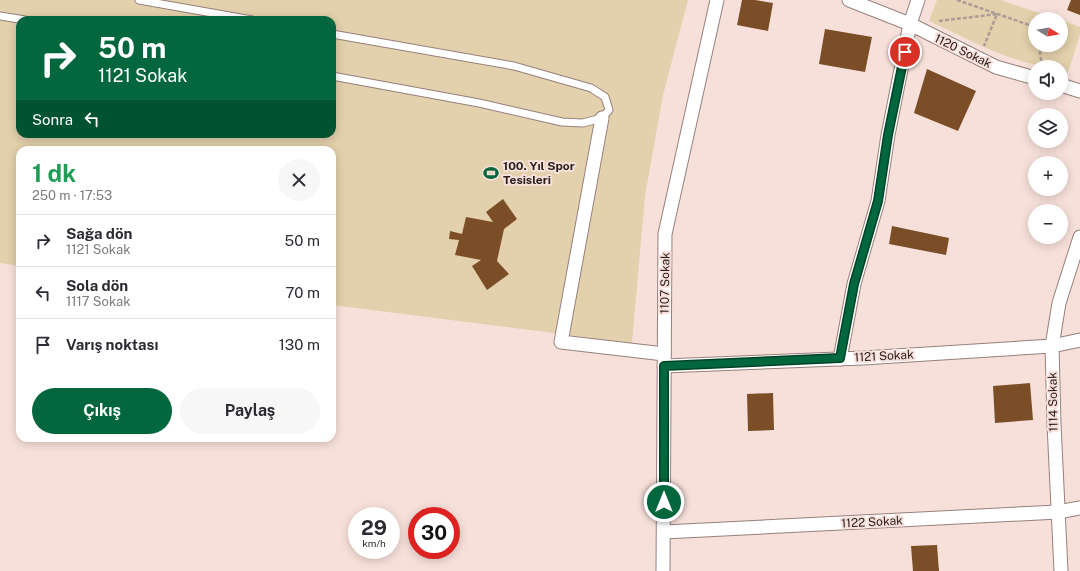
<!DOCTYPE html>
<html lang="tr">
<head>
<meta charset="utf-8">
<style>
	body { margin:0; font-family:"Public Sans",sans-serif; background:#f7f7f7; color:#2b2b33; height:100vh; display:flex; flex-direction:column; font-size:15px; white-space:nowrap }
	* { box-sizing:border-box; margin:0 }
	p { font-size:13px; color:#7c7c81 }
	.icon { flex:none; width:22px; height:22px; fill:none; stroke:currentColor; stroke-width:2; stroke-linecap:round; stroke-linejoin:round }
	.map { position:relative; flex:1; overflow:hidden }
	.side { position:absolute; left:16px; top:146px; width:320px; height:296px; display:flex; flex-direction:column; background:#fff; border-radius:12px; box-shadow:0 2px 10px #0003 }
	.side>* { flex:none }
	.guide { position:absolute; left:16px; top:16px; width:320px; height:122px; border-radius:12px; box-shadow:0 2px 10px #0003; background:#02673c; color:#fff; overflow:hidden }
	.needle { width:26px; rotate:101deg }
	.controls { position:absolute; left:1028px; top:12px; display:grid; gap:8px }
	.controls a { display:grid; place-items:center; width:40px; height:40px; border-radius:50%; background:#fff; box-shadow:0 2px 10px #0003; font-size:20px }
	.speed { position:absolute; left:348px; top:507px; display:flex; gap:8px; font-size:20px; font-weight:700; text-align:center }
	.speed>* { display:grid; place-content:center; width:52px; height:52px; border-radius:50%; background:#fff; box-shadow:0 2px 10px #0003; line-height:1 }
	.speed small { font-size:10px; font-weight:400 }
	.speed .limit { border:6px solid #d22; background:#fff; color:#111 }
	.pin { position:absolute; display:grid; place-items:center; width:34px; height:34px; color:#fff; margin:-17px; border:2px solid #fff; border-radius:50%; box-shadow:0 1px 4px #0007 }
	.me { position:absolute; width:44px; margin:-22px; rotate:0deg; stroke-linejoin:round; filter:drop-shadow(0 0 3px #0008) }
	.turn { display:flex; align-items:center; gap:14px; height:84px; padding:0 16px; font-size:18px }
	.turn .icon { width:52px; height:52px; stroke-width:2.5 }
	.turn b { display:block; font-size:28px; line-height:34px }
	.then { display:flex; align-items:center; height:38px; padding:0 16px; background:#0003; gap:8px; font-size:15px }
	.round { display:grid; place-items:center; flex:none; width:42px; height:42px; border-radius:21px; background:#f7f7f7 }
	.headline { display:flex; align-items:center; justify-content:space-between; height:68px; padding:0 16px }
	h1 { font-size:24px; font-weight:700; line-height:30px; color:#1e9e55 }
	.action { display:flex; gap:8px; margin-top:auto; padding:8px 16px }
	.action a { flex:1; height:46px; border-radius:24px; background:#02673c; color:#fff; font-size:16px; font-weight:700; line-height:46px; text-align:center }
	.action a+a { background:#f7f7f7; color:#2b2b33 }
	ul { padding:0; list-style:none }
	li { display:flex; align-items:center; gap:12px; height:52px; padding:0 16px; border-top:1px solid #e1e1e2 }
	li div { flex:1 }
	li b { display:block; font-size:15px }
	li em { font-style:normal }
	.map>svg:first-child { display:block }
	.green { fill:#e3d0ac; fill-rule:evenodd }
	.building { fill:#7b4e27 }
	.lines { fill:none; stroke-linecap:round; stroke-linejoin:round }
	.service-casing { stroke:#96807b; stroke-width:9 }
	.minor-casing { stroke:#96807b; stroke-width:15 }
	.path { stroke:#ae9c97; stroke-width:2.5; stroke-dasharray:4 2; stroke-linecap:butt }
	.service { stroke:#fff; stroke-width:7 }
	.minor { stroke:#fff; stroke-width:13 }
	.route-casing { stroke:#014327; stroke-width:10 }
	.route { stroke:#02673c; stroke-width:7 }
	.labels { text-anchor:middle; stroke-width:4; stroke-linejoin:round; paint-order:stroke }
	.street-label { font-size:12px; fill:#29201e; stroke:#f8e0da }
	.poi-label { font-size:12px; font-weight:bold; fill:#29201e; stroke:#f8e0da; text-anchor:start }
</style>
</head>
<body>
<div class="map">
<svg width="1080" height="571" viewBox="0 0 1080 571">
	<rect width="100%" height="100%" fill="#f8e0da"/>
	<!-- green -->
	<g class="green">
		<path d="M 0,0 L 688,0 L 663,95 L 645,196 L 632,343 L 332,305 L 332,150 L 20,150 L 20,266 L 0,263 ZM 20,20 L 332,20 L 332,134 L 20,134 Z"/>
		<path d="M 937,0 L 1000,0 L 1057,19 L 1035,19 L 1035,45 L 1061,45 L 1061,20 L 1080,27 L 1080,34 L 1068,73 L 1061,71 L 1061,67 C 1015,67 971,40 929,21 Z"/>
	</g>
	<!-- building -->
	<g class="building">
		<polygon points="742,0 755,0 773,3 768,31 737,25"/>
		<polygon points="1071,0 1080,0 1080,15 1067,10"/>
		<polygon points="825,29 872,37 865,72 819,64"/>
		<polygon points="927,69 976,91 958,131 914,113"/>
		<polygon points="503,199 517,219 504,229 497,261 509,274 487,290 472,266 481,260 455,255 459,240 449,239 450,231 462,234 466,217 493,222 486,212"/>
		<polygon points="892,226 949,238 946,255 889,244"/>
		<polygon points="1030,383 1033,420 995,423 993,386"/>
		<polygon points="773,393 774,430 748,431 747,394"/>
		<polygon points="937,545 939,571 913,571 911,546"/>
	</g>
	<g class="lines">
		<!-- service casing -->
		<g class="service-casing">
			<g id="service">
				<polyline points="139,0 252,20"/>
				<polyline points="0,16 25,20"/>
				<polyline points="332,34 514,66 591,88 605,97 609,110 602,118 583,123 562,122 479,103 332,76"/>
			</g>
		</g>
		<!-- minor casing -->
		<g class="minor-casing">
			<g id="minor">
				<polyline points="849,0 910,24 996,67 1035,78"/>
				<polyline points="1061,85 1080,91"/>
				<polyline points="602,118 561,342 664,354"/>
				<polyline points="840,359 854,284 878,201 888,135 910,24 918,0"/>
				<polyline points="664,366 863,358 1052,346 1080,340"/>
				<polyline points="664,532 1058,512 1080,508"/>
				<polyline points="663,571 665,234 717,0"/>
				<polyline points="1061,571 1054,424 1052,346 1059,303 1080,237"/>
			</g>
		</g>
		<!-- path -->
		<g class="path">
			<polyline points="957,0 1035,27"/>
			<polyline points="939,21 997,14 984,46"/>
			<polyline points="1039,45 1042,67"/>
		</g>
		<!-- service -->
		<use href="#service" class="service"/>
		<!-- minor -->
		<use href="#minor" class="minor"/>
	</g>
	<g class="lines">
		<!-- route casing -->
		<g class="route-casing">
			<polyline id="route" points="664,502 664,366 840,358 854,284 878,201 888,135 905,52"/>
		</g>
		<!-- route -->
		<use href="#route" class="route"/>
	</g>
	<!-- icons -->
	<defs>
		<g id="stadium-bare" transform="scale(1.2)"><path d="M0-5a6.5 5 0 1 0 0 10a6.5 5 0 1 0 0-10ZM-3.5-1.8h7v3.6h-7Z" fill="#02673c" stroke="#f8e0da" stroke-width="2.5" paint-order="stroke"/></g>
	</defs>
	<g fill-rule="evenodd">
		<use href="#stadium-bare" x="491" y="173"/>
	</g>
	<g class="labels">
		<!-- street labels -->
		<g class="street-label">
			<text transform="translate(963 51) rotate(26)" y="4">1120 Sokak</text>
			<text transform="translate(665 283) rotate(-89)" y="4">1107 Sokak</text>
			<text transform="translate(884 356) rotate(-3)" y="4">1121 Sokak</text>
			<text transform="translate(1053 402) rotate(-91)" y="4">1114 Sokak</text>
			<text transform="translate(872 522) rotate(-3)" y="4">1122 Sokak</text>
		</g>
		<!-- poi labels -->
		<g class="poi-label">
			<text x="503" y="170">100. Yıl Spor<tspan x="503" dy="14">Tesisleri</tspan></text>
		</g>
	</g>
</svg>
<div class="controls">
<a><svg class="needle" viewBox="-14 -14 28 28"><path d="M0-13l5 13h-10z" fill="#e53935"/><path d="M0 13l5-13h-10z" fill="#7c7c81"/></svg></a>
<a><svg class="icon" aria-label="sound" viewBox="0 0 24 24"><path d="M4 9h4l5-4v14l-5-4H4zM17 9q2 3 0 6"/></svg></a>
<a><svg class="icon" aria-label="layers" viewBox="0 0 24 24"><path d="M12 4l9 5-9 5-9-5zM3 14l9 5 9-5"/></svg></a>
<a>+</a>
<a>−</a>
</div>
<div class="speed"><div>29<small>km/h</small></div><div class="limit">30</div></div>
<div class="pin" style="left:905px;top:52px;background:#d93025"><svg class="icon" aria-label="arrive" viewBox="0 0 24 24"><path d="M6 21V4h12l-3 4 3 4H6"/></svg></div>
<svg class="me" style="left:664px;top:502px" viewBox="-20 -20 40 40"><circle r="17" fill="#02673c" stroke="#fff" stroke-width="3"/><path d="M0-11L8 9 0 5-8 9z" fill="#fff"/></svg>
<div class="guide">
<div class="turn"><svg class="icon" aria-label="right" viewBox="0 0 24 24"><path d="M7 20v-9h11M14 6l5 5-5 5"/></svg><div><b>50 m</b>1121 Sokak</div></div>
<div class="then">Sonra<svg class="icon" aria-label="left" viewBox="0 0 24 24"><path d="M17 20v-9H6M10 6l-5 5 5 5"/></svg></div>
</div>
<section class="side">
<div class="headline"><div><h1>1 dk</h1><p>250 m · 17:53</p></div><a class="round"><svg class="icon" aria-label="close" viewBox="0 0 24 24"><path d="M6 6l12 12M18 6L6 18"/></svg></a></div>
<ul>
<li><svg class="icon" aria-label="right" viewBox="0 0 24 24"><path d="M7 20v-9h11M14 6l5 5-5 5"/></svg><div><b>Sağa dön</b><p>1121 Sokak</p></div><em>50 m</em></li>
<li><svg class="icon" aria-label="left" viewBox="0 0 24 24"><path d="M17 20v-9H6M10 6l-5 5 5 5"/></svg><div><b>Sola dön</b><p>1117 Sokak</p></div><em>70 m</em></li>
<li><svg class="icon" aria-label="arrive" viewBox="0 0 24 24"><path d="M6 21V4h12l-3 4 3 4H6"/></svg><div><b>Varış noktası</b></div><em>130 m</em></li>
</ul>
<div class="action"><a>Çıkış</a><a>Paylaş</a></div>
</section>
</div>
</body>
</html>
